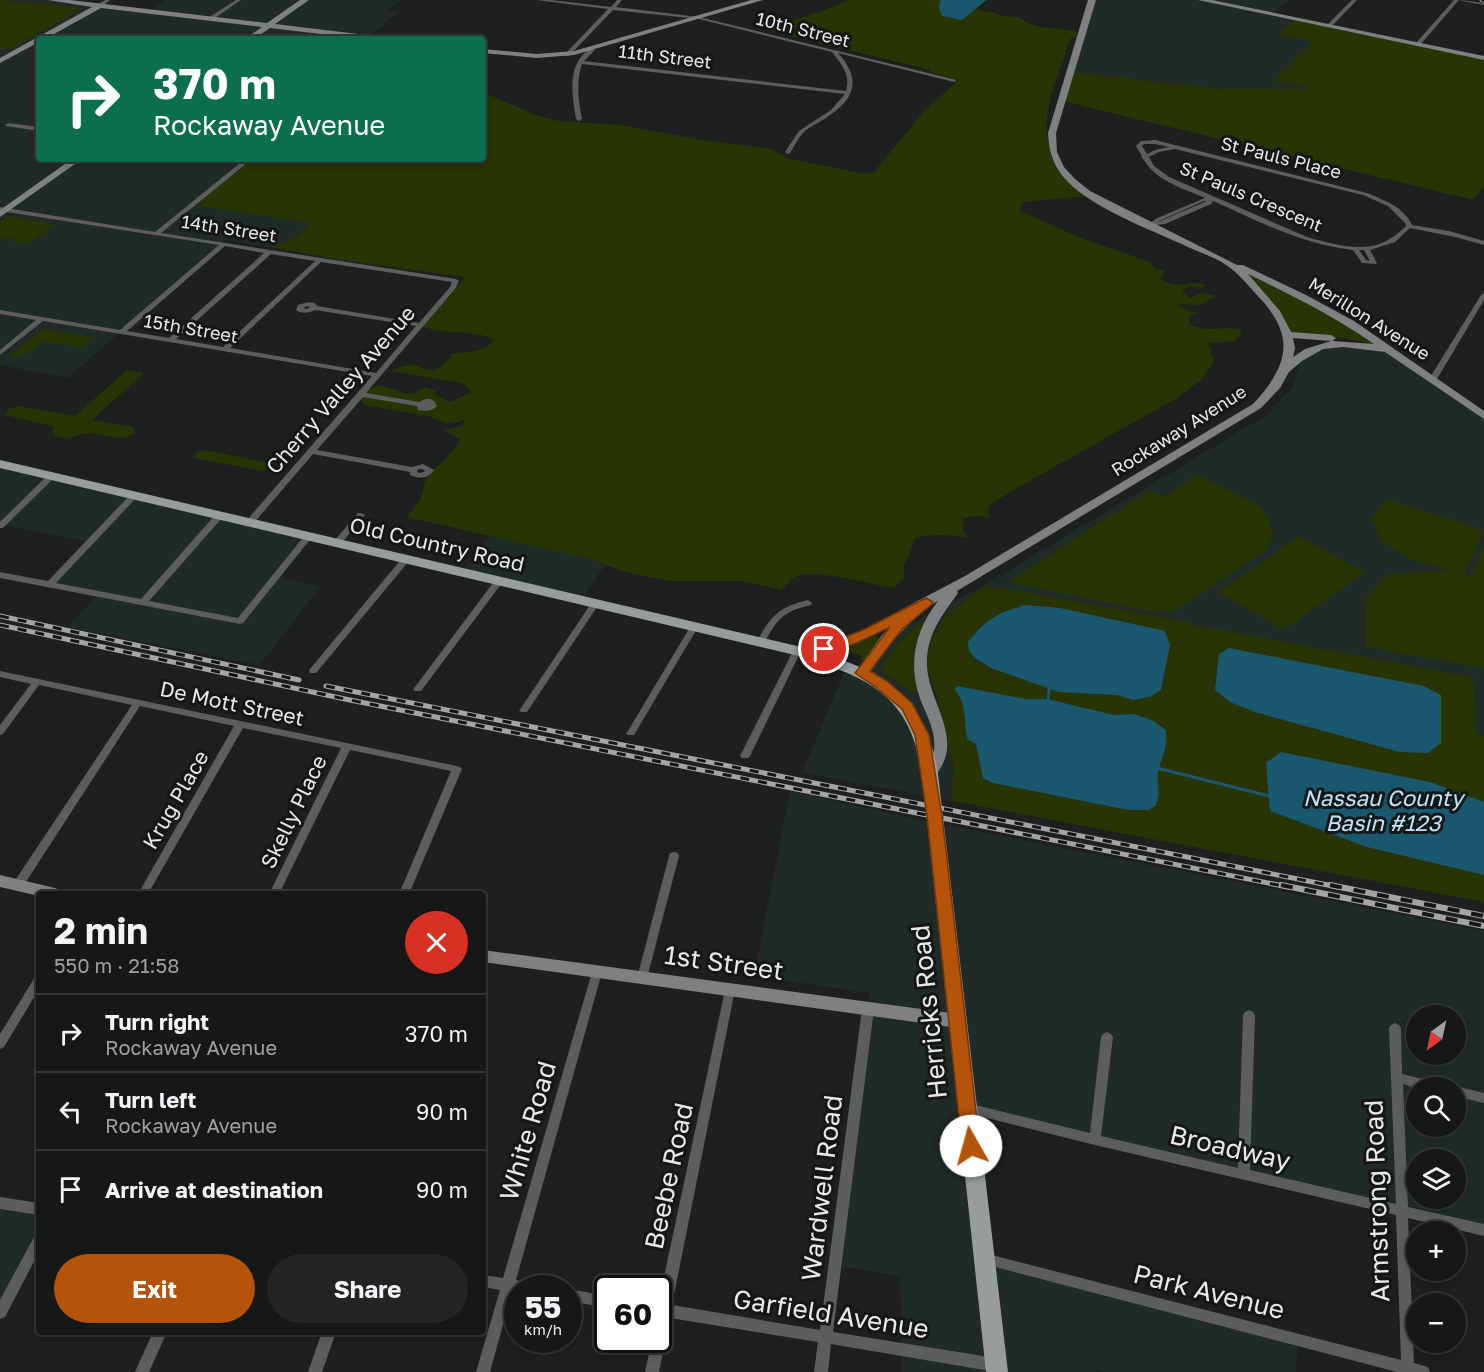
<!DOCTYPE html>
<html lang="en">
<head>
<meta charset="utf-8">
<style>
	body { margin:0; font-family:"Golos Text",sans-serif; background:#232524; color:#f1f3f6; height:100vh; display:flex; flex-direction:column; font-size:22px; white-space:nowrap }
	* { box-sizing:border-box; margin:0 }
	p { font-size:20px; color:#9ea0a1 }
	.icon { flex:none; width:33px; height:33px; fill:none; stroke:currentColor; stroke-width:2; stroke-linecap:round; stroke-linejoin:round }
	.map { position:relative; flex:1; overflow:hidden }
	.sheet { position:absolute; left:36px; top:891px; width:450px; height:444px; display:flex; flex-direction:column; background:#161817; border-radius:6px; box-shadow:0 3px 9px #0003,0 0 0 2px #353736 }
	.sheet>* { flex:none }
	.hud { position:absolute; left:36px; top:36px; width:450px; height:126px; border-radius:6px; box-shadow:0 3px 9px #0003,0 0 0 2px #353736; background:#0b6e4f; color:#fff; overflow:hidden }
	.needle { width:39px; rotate:213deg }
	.tools { position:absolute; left:1406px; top:1005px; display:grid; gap:12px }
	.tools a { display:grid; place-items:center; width:60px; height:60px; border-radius:50%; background:#161817; box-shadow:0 3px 9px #0003,0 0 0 2px #353736; font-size:30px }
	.speed { position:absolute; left:504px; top:1275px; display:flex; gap:12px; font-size:30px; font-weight:700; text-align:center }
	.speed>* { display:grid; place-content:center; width:78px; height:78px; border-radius:50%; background:#161817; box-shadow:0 3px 9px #0003,0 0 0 2px #353736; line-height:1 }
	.speed small { font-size:15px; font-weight:400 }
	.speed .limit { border:3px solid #111; border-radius:9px; background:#fff; color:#111 }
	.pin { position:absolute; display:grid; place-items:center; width:51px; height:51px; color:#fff; margin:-26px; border:3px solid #fff; border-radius:50%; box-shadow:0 2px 6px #0007 }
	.me { position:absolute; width:66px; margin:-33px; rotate:353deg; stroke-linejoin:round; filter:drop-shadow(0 0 4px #0008) }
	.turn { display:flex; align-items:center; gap:21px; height:126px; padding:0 18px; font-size:27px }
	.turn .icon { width:78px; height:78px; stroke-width:2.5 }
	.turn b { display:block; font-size:42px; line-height:51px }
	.round { display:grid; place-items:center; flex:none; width:63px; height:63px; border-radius:32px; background:#232524 }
	.summary { display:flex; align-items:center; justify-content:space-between; height:102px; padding:0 18px }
	h1 { font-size:36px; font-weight:700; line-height:45px }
	.button { display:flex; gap:12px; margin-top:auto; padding:12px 18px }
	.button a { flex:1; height:69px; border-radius:36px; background:#b45309; color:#fff; font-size:24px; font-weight:700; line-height:69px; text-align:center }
	.button a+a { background:#232524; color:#f1f3f6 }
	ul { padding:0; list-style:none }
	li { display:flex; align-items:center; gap:18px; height:78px; padding:0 18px; border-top:2px solid #353736 }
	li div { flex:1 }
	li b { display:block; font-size:22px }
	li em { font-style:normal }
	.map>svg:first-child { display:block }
	.built { fill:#202a27; fill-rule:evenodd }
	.green { fill:#283404 }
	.water { fill:#1a5870 }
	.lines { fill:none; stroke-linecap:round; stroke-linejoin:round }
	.stream { stroke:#1a5870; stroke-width:3 }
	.street { fill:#5c5d5d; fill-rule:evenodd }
	.secondary { fill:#7e8081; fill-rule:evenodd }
	.primary { fill:#989c9c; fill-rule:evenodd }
	.rail-far2-casing { stroke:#a3a5a4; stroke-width:3 }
	.rail-far1-casing { stroke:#a3a5a4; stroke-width:5 }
	.rail-casing { stroke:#a3a5a4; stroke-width:6 }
	.rail-far2 { stroke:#141716; stroke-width:1.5; stroke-dasharray:5; stroke-linecap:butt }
	.rail-far1 { stroke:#141716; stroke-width:3; stroke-dasharray:9; stroke-linecap:butt }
	.rail { stroke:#141716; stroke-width:4; stroke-dasharray:12; stroke-linecap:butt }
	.route { fill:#b45309; stroke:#753606; stroke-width:1.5 }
	.labels { text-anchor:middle; stroke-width:6; stroke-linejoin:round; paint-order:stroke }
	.far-street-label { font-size:18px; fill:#e8eae9; stroke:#141716 }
	.street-label { font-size:21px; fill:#e8eae9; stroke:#141716 }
	.water-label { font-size:22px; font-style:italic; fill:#bee6f8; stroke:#141716 }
	.near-street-label { font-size:26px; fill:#e8eae9; stroke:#141716 }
</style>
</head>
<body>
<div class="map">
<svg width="1484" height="1372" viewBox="0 0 1484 1372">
	<rect width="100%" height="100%" fill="#1d201f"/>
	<!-- built -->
	<g class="built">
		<polygon points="0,0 52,0 149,11 167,0 400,0 388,10 399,12 368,37 383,39 39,39 39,159 256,159 316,223 289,250 225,240 68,378 0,365"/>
		<polygon points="1092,0 1289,0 1272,14 1296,19 1279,33 1314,42 1290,65 1322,73 1305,89 1222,89 1071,72"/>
		<polygon points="1329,345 1390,351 1484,416 1484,736 983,586 945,617 933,690 942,713 954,772 951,786 953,801 802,773 847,666 863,673 887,636 983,586 1265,416 1292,388 1302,358"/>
		<polygon points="0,464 312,538 281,578 321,586 260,665 68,627 98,594 50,584 90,542 3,525 0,528"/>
		<polygon points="490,535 586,558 605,565 582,599 462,572"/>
		<path d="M 790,791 L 912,818 L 1484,931 L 1484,1230 L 968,1107 L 984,1259 L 1298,1340 L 1296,1372 L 1105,1372 L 1097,1370 L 1096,1372 L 902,1372 L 900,1276 L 837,1266 L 870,993 L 754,976 ZM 1416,1016 L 1455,1016 L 1455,1054 L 1416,1054 ZM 1416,1088 L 1455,1088 L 1455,1126 L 1416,1126 ZM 1416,1160 L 1455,1160 L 1455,1198 L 1416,1198 Z"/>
		<polygon points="0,1203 39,1209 39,1239 0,1313"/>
	</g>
	<!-- green -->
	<g class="green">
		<polygon points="0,0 83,8 9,50 0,48"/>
		<path d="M 847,0 L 986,0 L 976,10 L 993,12 L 1001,16 L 1019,17 L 1027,23 L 1041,27 L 1076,31 L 1077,37 L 1070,39 C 1059,77 1032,126 1057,163 C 1065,175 1079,186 1089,196 L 1022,202 L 1020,211 L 1081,238 L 1150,262 L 1156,269 L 1164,271 L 1161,279 C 1179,292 1189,278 1205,285 L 1202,288 L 1191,286 L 1182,290 L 1189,298 L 1202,293 L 1216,296 L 1200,305 L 1178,304 L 1186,310 L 1199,313 L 1189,316 L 1190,324 C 1206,334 1224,325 1241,330 L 1241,334 L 1234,341 L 1208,343 L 1214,362 L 1201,380 L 1177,398 L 1010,492 L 989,506 L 988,513 L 992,518 L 976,516 L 963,518 L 963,531 L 970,538 C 957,535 925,533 914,539 L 908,558 L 904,564 L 904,579 L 893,588 C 872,584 817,570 799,575 C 791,577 787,586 781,590 L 742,581 L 668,581 L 626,572 L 586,558 L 407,517 L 421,497 L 427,475 L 443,462 L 461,440 L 444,430 L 462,426 L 465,419 L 458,422 L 446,423 L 428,416 L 364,405 L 360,399 L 366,391 L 378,385 C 395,387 410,402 424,387 L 435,390 L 435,395 L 451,402 L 471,392 L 470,389 L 461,383 L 391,371 L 411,364 C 435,372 432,375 451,357 L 450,354 L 477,351 L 495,341 C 479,328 440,336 422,326 L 466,277 L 340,260 L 271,247 L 271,244 C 295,243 293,240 310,223 L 195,205 L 253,159 L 483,159 L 483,92 L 538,116 L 559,121 L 620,125 L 702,140 L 767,148 L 790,159 L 866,174 L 874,172 L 924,111 L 959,80 L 930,72 L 931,70 L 765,30 L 839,5 Z"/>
		<polygon points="1296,19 1484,58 1484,186 1474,200 1062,101 1071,72 1222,89 1305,89 1309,85 1297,86 1274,81 1313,42 1278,34"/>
		<polygon points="8,216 55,224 28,244 13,241 14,237 0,239 0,222"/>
		<polygon points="1241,270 1327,312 1386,348 1343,338 1290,334 1278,308"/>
		<polygon points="43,329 92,337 81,347 43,342 28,354 22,354 17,358 8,357"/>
		<path d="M 127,370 L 144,373 L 92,420 L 134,427 L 135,433 C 121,444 105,433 89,433 C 76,433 66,444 53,434 L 53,426 L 5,415 L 8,409 L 19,406 L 75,416 Z"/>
		<polygon points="206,450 268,463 271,467 262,471 193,458 197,452"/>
		<polygon points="1197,474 1259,505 1268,516 1273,533 1267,550 1173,612 1148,611 1008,582 1150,490 1164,497"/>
		<polygon points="1386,499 1478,528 1483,533 1464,575 1470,577 1484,548 1484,668 1366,647 1365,600 1387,575 1447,570 1410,559 1381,541 1372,519"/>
		<polygon points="1299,536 1365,572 1284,630 1218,592"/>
		<polygon points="983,586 997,589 1000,587 1192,623 1193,625 1473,677 1477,734 1484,736 1484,902 953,801 951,786 954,771 942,713 926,664 932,638 945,617"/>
		<path d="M 921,621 L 926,623 C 913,649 911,662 917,691 L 911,692 L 881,670 L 892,650 Z"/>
		<polygon points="875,635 879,638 864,660 861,660 862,656 840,649"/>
	</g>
	<!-- water -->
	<g class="water">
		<polygon points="940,0 986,0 962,20 942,16 939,8"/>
		<path d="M 1026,605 L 1060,608 L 1165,631 L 1170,645 L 1161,690 L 1150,697 L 1133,700 L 1118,695 L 1059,692 L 991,668 L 975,658 L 969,651 L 968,642 C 986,619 998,612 1026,605 Z"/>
		<polygon points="1229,648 1424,686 1441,695 1441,743 1428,753 1400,752 1255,712 1230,702 1215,690 1219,654"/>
		<path d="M 957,686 L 1026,699 L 1047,699 L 1114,715 L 1133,714 L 1152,720 L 1166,730 C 1168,750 1161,756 1158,773 C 1156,785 1162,794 1155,806 L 1148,810 L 1128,810 L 993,783 L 983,778 L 976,744 L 968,740 C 963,722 968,705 955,690 Z"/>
		<polygon points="1281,752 1430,782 1484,802 1484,875 1367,847 1270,811 1266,763"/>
	</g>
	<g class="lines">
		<!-- stream -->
		<g class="stream">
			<polyline points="1048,702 1049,689"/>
			<polyline points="1157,768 1269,796"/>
		</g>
		<!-- street -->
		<g class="street">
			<polygon points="105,0 110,0 101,7 97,7 97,5"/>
			<polygon points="236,0 241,0 212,20 208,20 208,18"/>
			<path d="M 536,0 L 551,0 L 611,7 L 617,0 L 622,0 L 616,7 L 699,17 L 957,80 L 954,82 L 838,53 C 860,77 857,97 830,115 C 823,121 814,124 806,130 C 799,136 795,145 790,153 L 788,154 L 785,152 L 799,131 L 831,110 L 845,94 L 582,64 C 576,82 578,100 582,119 L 579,121 L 576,119 C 572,95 566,62 592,48 L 595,50 L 584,61 L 846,91 C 851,74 841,64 832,52 L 699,19 L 613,10 L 569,56 L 565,56 L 565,54 L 608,9 Z"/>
			<polygon points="1352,0 1357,0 1331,27 1327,27 1327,25"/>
			<polygon points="1454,0 1459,0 1420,45 1416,45 1416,43"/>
			<polygon points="1460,0 1484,3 1484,5 1462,1"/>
			<polygon points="8,123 39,127 39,131 6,126 5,125"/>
			<path d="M 1155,140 L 1367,193 C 1384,200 1404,207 1412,225 L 1449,231 L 1484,241 L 1484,245 L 1455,237 L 1410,228 L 1395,242 L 1370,250 L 1377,263 L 1376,264 L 1362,263 L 1353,250 C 1303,245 1258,221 1213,201 L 1211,204 L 1165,224 L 1150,226 L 1149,225 L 1155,219 L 1205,198 C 1187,190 1163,183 1150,168 C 1146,164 1145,160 1141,157 L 1142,156 L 1136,146 L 1141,141 ZM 1144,144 L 1155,144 L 1169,147 L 1155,150 L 1147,154 L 1142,146 ZM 1175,149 L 1363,195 L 1388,206 L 1405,223 L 1406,226 C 1401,230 1397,235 1391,238 C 1367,255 1333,244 1307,237 L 1169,177 L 1154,166 L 1149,157 L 1159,152 ZM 1204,201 L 1207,201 L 1158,222 L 1159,221 ZM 1359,250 L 1364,250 L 1370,261 L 1366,260 Z"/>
			<path d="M 245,159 L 252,159 L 161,233 L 456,279 L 459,281 L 455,289 L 366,393 L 419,402 C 427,397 433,397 437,406 C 431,412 426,411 418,410 L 417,406 L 363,397 L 317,450 L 412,467 L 423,464 L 434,470 C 428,479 420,479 410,475 L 410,472 L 313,454 L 252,525 L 246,525 L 245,523 L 246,521 L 372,376 L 43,321 L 0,355 L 0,350 L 36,320 L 0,314 L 0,310 L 120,330 L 219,245 L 0,211 L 0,207 L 155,232 ZM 225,246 L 264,253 L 169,338 L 127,331 ZM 271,254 L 315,261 L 223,347 L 176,339 ZM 321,262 L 452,282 L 450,287 L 419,323 L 317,306 L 315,303 C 309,301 304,303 298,305 L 296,310 C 301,314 309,313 315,310 L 416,326 L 376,373 L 230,348 ZM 307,306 L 310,307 L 307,309 L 303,308 ZM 418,469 L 422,469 L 426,471 L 420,473 L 417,472 Z"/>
			<polygon points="1484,293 1484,300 1437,379 1433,381 1430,381 1429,379 1481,295"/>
			<polygon points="49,474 55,474 56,476 3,528 0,528 0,522"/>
			<polygon points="131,494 137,494 138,496 56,583 141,599 216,514 219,514 223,516 222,518 149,601 238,618 305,535 308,535 312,537 243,623 240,624 0,578 0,572 48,581"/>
			<polygon points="358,513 361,513 365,515 340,545 334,545 333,543 334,541"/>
			<polygon points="406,556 410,559 409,561 316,673 310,673 309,671 310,669 403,557"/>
			<polygon points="499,578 502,579 503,581 502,583 421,691 415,691 413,689 415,687 496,579"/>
			<path d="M 808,600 L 812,603 L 811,605 C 781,612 778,619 763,645 L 757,645 L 756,643 C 770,617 778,607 808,600 Z"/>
			<polygon points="595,601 599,604 527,712 521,712 519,710 521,708 592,602"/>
			<polygon points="694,624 698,627 634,735 628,735 626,733 628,731 690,627"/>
			<polygon points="797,648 801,651 750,756 748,758 742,758 740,756 793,651"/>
			<polygon points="0,671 457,766 460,767 462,769 409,894 399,894 451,771 350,750 279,894 269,894 341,748 243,728 148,894 138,894 234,726 140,706 22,888 18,889 14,888 13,885 14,882 132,705 39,685 3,734 0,735 0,725 31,684 0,677"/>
			<polygon points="674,852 678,853 679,856 647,978 646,981 642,982 638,981 637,978 669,856 670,853"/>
			<polygon points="597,968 601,969 602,972 516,1280 531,1284 532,1288 518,1288 518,1293 512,1292 490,1372 476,1372 500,1290 483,1287 483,1275 503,1278 592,972 593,969"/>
			<polygon points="39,976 39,989 4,1047 0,1049 0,1034 35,977"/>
			<polygon points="730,985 734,987 735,990 672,1305 820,1330 862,1009 864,1006 868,1004 872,1006 874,1009 833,1332 996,1358 1001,1360 1003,1365 1001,1370 996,1372 831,1344 828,1372 814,1372 818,1342 670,1318 659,1372 645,1372 652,1340 658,1340 658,1305 725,990 726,987"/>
			<polygon points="1249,1010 1253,1012 1255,1015 1250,1170 1396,1204 1389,1028 1391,1025 1395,1023 1399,1025 1401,1028 1402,1074 1443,1084 1445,1088 1416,1088 1403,1084 1408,1207 1484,1224 1484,1236 1408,1218 1414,1363 1428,1367 1430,1372 1397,1372 980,1263 978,1259 980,1255 984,1253 1401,1360 1396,1215 1095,1145 963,1112 961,1108 963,1104 967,1103 1090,1133 1101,1037 1103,1034 1107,1032 1111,1034 1113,1037 1101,1136 1238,1168 1243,1015 1245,1012"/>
			<polygon points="1455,1086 1484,1093 1484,1103 1455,1096 1455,1088 1451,1088"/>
			<polygon points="0,1197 39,1203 39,1215 0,1209"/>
			<polygon points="39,1233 39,1252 5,1317 0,1319 0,1300 35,1235"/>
			<polygon points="568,1289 608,1296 608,1308 568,1301"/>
			<polygon points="153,1332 167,1332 149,1372 135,1372"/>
			<polygon points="322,1332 336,1332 322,1372 308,1372"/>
		</g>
		<!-- secondary -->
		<g class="secondary">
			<polygon points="48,0 70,0 267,23 300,0 309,0 275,24 383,37 387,39 364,39 270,28 254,39 245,39 262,27 101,8 45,39 39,39 39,42 0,63 0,58 92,7"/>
			<polygon points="751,0 763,0 574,55 537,58 483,53 483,49 537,54 574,51"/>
			<path d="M 1088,0 L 1096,0 L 1056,133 L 1057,152 L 1064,167 L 1075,179 L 1090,191 L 1237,265 L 1243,265 L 1306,295 L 1354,321 L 1484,411 L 1484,419 L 1385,352 L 1343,347 L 1323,349 L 1302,361 L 1289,372 L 1280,388 L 1261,408 L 957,591 L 958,593 C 943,614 929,631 927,658 C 924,699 965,734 938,772 C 933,778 931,781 923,779 L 921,775 C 926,767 932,760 934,750 C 936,735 929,719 923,706 C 907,668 913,633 938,601 L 910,616 L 912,619 L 911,622 L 892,641 L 867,676 L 857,676 L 855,673 L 882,635 L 892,626 C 863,641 834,650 803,657 L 796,653 L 798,650 L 830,642 L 861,631 L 965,576 L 1253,404 C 1290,364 1296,335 1256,294 C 1247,284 1237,272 1226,265 C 1218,259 1207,255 1197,251 C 1161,234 1095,210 1068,182 C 1054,168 1049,153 1048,133 ZM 1248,274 C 1291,295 1334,316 1374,344 L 1332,341 L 1336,338 L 1331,335 L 1291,332 L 1280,311 ZM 1293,338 L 1331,341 L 1305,349 L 1293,357 L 1295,348 Z"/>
			<polygon points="1198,0 1212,0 1484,56 1484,60"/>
			<polygon points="72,159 82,159 0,217 0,210"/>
			<polygon points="0,875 55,888 60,890 63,894 39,894 39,896 0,887"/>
			<polygon points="483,950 958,1014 964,1016 966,1021 964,1026 958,1028 483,962"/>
		</g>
		<!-- primary -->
		<path class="primary" d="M 0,460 L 797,646 C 875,668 924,686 938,774 L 1008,1372 L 986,1372 L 922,774 C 910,693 867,677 795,655 L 0,468 Z"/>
		<!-- rail-far2 casing -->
		<g class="rail-far2-casing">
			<polyline id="rail-far2" points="1481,0 1484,1"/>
		</g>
		<!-- rail-far1 casing -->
		<g class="rail-far1-casing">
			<g id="rail-far1">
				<polyline points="0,616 299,680"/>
				<polyline points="0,625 345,699 1288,887"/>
				<polyline points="326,686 1338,887"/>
			</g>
		</g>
		<!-- rail casing -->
		<g class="rail-casing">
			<g id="rail">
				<polyline points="1281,885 1484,926"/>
				<polyline points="1330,885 1484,916"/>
			</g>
		</g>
		<!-- rail-far2 -->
		<use href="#rail-far2" class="rail-far2"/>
		<!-- rail-far1 -->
		<use href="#rail-far1" class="rail-far1"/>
		<!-- rail -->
		<use href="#rail" class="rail"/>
	</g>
	<!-- route -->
	<path class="route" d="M 926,598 L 933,602 L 931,605 L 901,630 L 870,671 L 887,681 L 912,703 L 929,735 L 942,816 L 980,1146 L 977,1151 L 971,1154 L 965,1151 L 962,1146 L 927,816 L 915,735 L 902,709 L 877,688 L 855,673 L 890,627 C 875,634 834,656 819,652 L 817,649 L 819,646 L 861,631 Z"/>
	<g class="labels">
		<!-- far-street labels -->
		<g class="far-street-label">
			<text transform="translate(803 30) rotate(14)" y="6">10th Street</text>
			<text transform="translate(665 57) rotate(7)" y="6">11th Street</text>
			<text transform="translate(1281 158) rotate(14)" y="6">St Pauls Place</text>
			<text transform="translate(1251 197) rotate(23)" y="6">St Pauls Crescent</text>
			<text transform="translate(229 229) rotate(9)" y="6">14th Street</text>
			<text transform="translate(1369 319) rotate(32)" y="6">Merillon Avenue</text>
			<text transform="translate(191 329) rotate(10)" y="6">15th Street</text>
			<text transform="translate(1179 431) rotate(-32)" y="6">Rockaway Avenue</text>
		</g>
		<!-- street labels -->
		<g class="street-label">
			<text transform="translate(341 390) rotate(-49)" y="7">Cherry Valley Avenue</text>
			<text transform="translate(437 545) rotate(13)" y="7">Old Country Road</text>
			<text transform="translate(232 704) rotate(12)" y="7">De Mott Street</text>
			<text transform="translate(176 800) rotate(-60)" y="7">Krug Place</text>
			<text transform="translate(294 812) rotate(-64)" y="7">Skelly Place</text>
		</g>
		<!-- water labels -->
		<g class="water-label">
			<text x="1383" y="806">Nassau County<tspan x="1383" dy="25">Basin #123</tspan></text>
		</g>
		<!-- near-street labels -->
		<g class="near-street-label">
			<text transform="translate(724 963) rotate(8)" y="9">1st Street</text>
			<text transform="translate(929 1012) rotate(-96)" y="9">Herricks Road</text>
			<text transform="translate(528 1131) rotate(-74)" y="9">White Road</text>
			<text transform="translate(1230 1148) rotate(13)" y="9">Broadway</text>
			<text transform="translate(669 1176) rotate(-78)" y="9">Beebe Road</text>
			<text transform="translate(822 1188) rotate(-83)" y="9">Wardwell Road</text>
			<text transform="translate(1377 1201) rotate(-92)" y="9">Armstrong Road</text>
			<text transform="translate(1209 1292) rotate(14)" y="9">Park Avenue</text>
			<text transform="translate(831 1314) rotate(9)" y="9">Garfield Avenue</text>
		</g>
	</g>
</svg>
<div class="tools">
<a><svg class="needle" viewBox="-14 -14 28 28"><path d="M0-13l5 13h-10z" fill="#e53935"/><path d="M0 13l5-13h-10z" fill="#9ea0a1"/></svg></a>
<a><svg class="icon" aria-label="search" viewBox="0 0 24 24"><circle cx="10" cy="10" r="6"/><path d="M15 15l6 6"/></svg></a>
<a><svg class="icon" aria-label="layers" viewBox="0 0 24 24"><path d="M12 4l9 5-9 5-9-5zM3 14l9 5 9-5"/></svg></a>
<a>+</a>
<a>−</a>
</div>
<div class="speed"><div>55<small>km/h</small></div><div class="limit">60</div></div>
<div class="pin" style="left:824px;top:649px;background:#d93025"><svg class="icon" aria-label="arrive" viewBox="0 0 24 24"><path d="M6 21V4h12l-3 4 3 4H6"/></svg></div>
<svg class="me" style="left:971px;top:1146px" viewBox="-20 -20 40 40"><circle r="19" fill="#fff"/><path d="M0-13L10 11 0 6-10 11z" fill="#b45309"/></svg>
<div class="hud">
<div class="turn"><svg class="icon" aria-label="right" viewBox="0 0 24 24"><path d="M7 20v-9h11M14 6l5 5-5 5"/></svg><div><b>370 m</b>Rockaway Avenue</div></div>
</div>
<section class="sheet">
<div class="summary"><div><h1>2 min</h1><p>550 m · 21:58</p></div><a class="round" style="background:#d93025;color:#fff"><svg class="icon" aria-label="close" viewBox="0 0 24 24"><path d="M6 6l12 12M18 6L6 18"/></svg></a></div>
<ul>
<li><svg class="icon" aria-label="right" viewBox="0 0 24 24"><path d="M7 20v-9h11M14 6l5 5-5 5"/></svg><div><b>Turn right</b><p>Rockaway Avenue</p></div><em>370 m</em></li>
<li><svg class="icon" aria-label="left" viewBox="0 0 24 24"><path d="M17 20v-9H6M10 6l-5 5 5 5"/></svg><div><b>Turn left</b><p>Rockaway Avenue</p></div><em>90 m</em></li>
<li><svg class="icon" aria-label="arrive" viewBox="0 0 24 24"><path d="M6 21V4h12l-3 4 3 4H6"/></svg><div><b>Arrive at destination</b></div><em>90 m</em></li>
</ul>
<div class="button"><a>Exit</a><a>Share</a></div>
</section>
</div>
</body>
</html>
